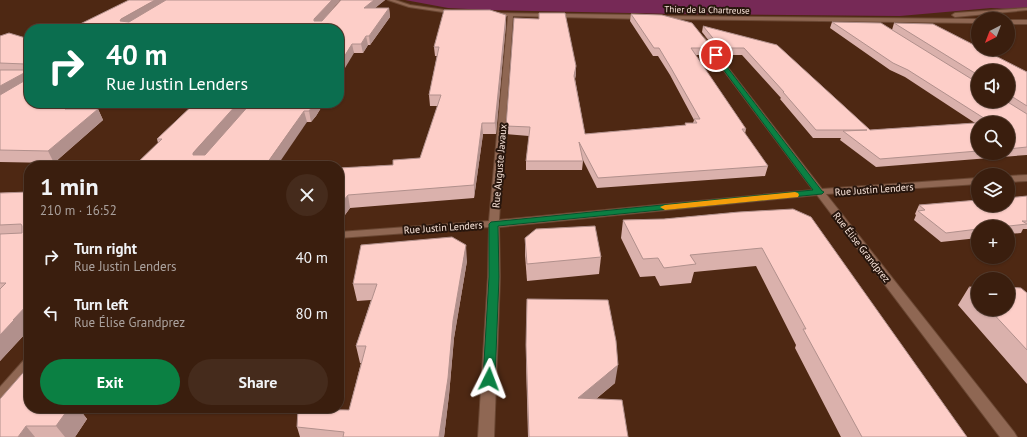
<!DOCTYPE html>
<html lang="en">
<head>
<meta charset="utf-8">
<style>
	body { margin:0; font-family:"PT Sans",sans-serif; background:#452b1c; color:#f1f3f6; height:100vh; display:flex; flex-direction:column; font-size:15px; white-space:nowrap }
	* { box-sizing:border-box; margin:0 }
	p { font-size:13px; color:#aba29e }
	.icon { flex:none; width:22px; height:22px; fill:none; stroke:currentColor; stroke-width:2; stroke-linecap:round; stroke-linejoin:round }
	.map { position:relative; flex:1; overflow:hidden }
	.panel { position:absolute; left:24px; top:161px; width:320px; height:252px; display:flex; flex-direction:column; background:#3a1e0e; border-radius:16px; box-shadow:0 1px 3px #0004,0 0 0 1px #543c2e }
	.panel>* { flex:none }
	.hud { position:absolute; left:24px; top:24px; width:320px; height:84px; border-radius:16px; box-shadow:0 1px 3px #0004,0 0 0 1px #543c2e; background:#0b6e4f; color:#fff; overflow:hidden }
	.needle { width:26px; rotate:222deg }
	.buttons { position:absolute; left:971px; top:12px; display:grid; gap:8px }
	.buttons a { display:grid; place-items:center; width:44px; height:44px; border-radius:50%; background:#3a1e0e; box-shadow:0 1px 3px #0004,0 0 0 1px #543c2e; font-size:20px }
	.pin { position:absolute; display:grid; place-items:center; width:34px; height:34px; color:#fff; margin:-17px; border:2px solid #fff; border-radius:50%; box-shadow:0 1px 4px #0007 }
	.me { position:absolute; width:44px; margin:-22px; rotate:3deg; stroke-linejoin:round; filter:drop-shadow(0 0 3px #0008) }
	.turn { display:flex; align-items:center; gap:14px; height:84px; padding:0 16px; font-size:18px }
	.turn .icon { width:52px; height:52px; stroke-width:2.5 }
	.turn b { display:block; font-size:28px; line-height:34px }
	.round { display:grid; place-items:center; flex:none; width:42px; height:42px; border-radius:21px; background:#452b1c }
	.summary { display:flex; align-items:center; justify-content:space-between; height:68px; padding:0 16px }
	h1 { font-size:24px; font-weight:700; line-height:30px }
	.action { display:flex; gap:8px; margin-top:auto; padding:8px 16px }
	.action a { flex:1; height:46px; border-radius:24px; background:#0b8043; color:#fff; font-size:16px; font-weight:700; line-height:46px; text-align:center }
	.action a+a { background:#452b1c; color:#f1f3f6 }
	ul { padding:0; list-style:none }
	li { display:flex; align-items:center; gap:12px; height:56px; padding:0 16px }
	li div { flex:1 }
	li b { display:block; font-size:15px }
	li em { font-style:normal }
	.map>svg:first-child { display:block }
	.green { fill:#762956 }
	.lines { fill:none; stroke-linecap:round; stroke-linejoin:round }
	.minor-casing { stroke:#6a4733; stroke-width:2 }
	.minor { fill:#8f6753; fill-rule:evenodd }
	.wall { fill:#dab1ac; fill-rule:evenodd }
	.shaded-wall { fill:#b1908c }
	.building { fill:#fdcec8; stroke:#b1908c }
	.route { fill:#0b8043; stroke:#07532c }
	.slow { fill:#f59e0b }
	.labels { text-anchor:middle; stroke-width:4; stroke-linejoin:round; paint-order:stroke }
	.far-street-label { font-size:9px; fill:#fde8de; stroke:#28160d }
	.street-label { font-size:10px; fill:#fde8de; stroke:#28160d }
</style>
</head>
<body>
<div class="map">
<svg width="1027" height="437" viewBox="0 0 1027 437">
	<rect width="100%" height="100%" fill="#4e2813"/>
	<!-- green -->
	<polygon class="green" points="405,0 1027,0 1027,10 991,8 900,16 678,14 488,10 448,8"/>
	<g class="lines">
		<!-- minor casing -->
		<g class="minor-casing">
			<g id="minor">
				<polygon points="388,0 395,0 410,5 459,12 456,14 409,7"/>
				<polygon points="1027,8 1027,10 955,17 952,15 955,13"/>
				<polygon points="490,13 644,15 647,17 644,19 513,16 499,220 813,190 701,40 700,39 703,37 705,38 822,189 978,178 978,184 826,194 1014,432 1017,437 1000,437 817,195 499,227 500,277 494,437 478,437 488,277 489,227 339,238 339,232 489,221 508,16 492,16 489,14"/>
				<polygon points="660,16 978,19 978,23 658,19 657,18"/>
				<rect x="1008" y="20" width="19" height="4"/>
				<polygon points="1027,175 1027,181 1008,182 1008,176"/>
				<polygon points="29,359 29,373 5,401 0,403 0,387 24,360"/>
			</g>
		</g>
		<!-- minor -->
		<use href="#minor" class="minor"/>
	</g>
	<!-- wall -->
	<g class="wall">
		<polygon points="129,0 340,0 322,21 341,0 385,0 375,8 389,8 390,17 370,45 368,45 363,53 354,53 339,29"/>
		<polygon points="631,14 712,48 710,55 695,55 746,129 745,134 768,166 765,176 597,188 582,158 583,161 582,170 526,170 526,161 529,136 506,134 506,126 576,74 575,79 585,134 685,125 685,123 693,123 694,120 670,75 658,56 653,56 630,21"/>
		<polygon points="506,15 506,24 496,134 483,134 474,198 350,208 342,219 339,221 339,168 393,165 420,158 438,106 430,106 429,95 437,56 435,56 434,47"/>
		<path d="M 832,22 L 892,30 L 894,23 L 1027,72 L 1027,155 L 876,167 L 840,140 L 841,138 L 813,138 L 780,99 L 781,98 L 742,55 L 720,55 L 702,32 L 703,26 L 777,45 L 870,130 L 975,123 L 905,77 L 890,70 L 830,28 ZM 978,71 L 1008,71 L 1008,101 L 978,101 ZM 978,123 L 1008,123 L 1008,153 L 978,153 Z"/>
		<polygon points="0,36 29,39 29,103 95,103 86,109 98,109 103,120 54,163 0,162"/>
		<polygon points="195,103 324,103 316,116 311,122 307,122 158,143 157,139"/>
		<polygon points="29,192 29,328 24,333 25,334 0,361 0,193"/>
		<polygon points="1027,196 1027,229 1023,229 1021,233 1008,234 1008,227 978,227 978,238 941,242 914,220 916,215 915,214 919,205"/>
		<polygon points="739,212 967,437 841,437 795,348 796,345 756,266 694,272 691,283 660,286 655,276 640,277 621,238 623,220 664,219"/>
		<polygon points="525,238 601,257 599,274 527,281 525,255"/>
		<polygon points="467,261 454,338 449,395 444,437 300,437 297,427 349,410 361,363 360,363 356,346 371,300 357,301 353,284"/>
		<polygon points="969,287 978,287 978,309 1008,309 1027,293 1027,384 958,305"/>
		<polygon points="527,299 615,383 596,399 628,437 528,437 526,363"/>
		<polygon points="29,408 81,408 80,410 87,419 75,437 0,437"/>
	</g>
	<!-- shaded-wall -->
	<g class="shaded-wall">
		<polygon points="155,0 171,0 124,28 120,21 121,19"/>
		<polygon points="332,0 340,0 316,28 314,19"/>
		<polygon points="374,0 385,0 365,16 364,8"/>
		<polygon points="389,8 390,17 370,45 369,36"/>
		<polygon points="506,15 506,24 496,134 495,123"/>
		<polygon points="366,36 368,45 363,53 361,44"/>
		<polygon points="352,44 354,53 339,78 339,65"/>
		<polygon points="576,66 576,74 574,84 574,76"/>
		<polygon points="24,73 29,83 0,100 0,86"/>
		<polygon points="74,103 95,103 71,120 65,109"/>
		<polygon points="238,103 251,103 198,165 193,155 193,153"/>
		<polygon points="315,103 324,103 316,116 311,122 309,111"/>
		<polygon points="98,109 103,120 54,163 48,151"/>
		<polygon points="304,111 307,122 277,166 265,166"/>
		<polygon points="482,123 483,134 474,198 474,185"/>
		<polygon points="348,195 350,208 342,219 339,221 339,206"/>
		<polygon points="466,245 467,261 454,338 449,395 444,437 439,437 453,321"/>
		<polygon points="29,303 29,328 24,333 25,334 0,361 0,335 13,320"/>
		<polygon points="618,365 615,383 576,415 578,398"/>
		<polygon points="67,408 81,408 80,410 87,419 75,437 65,437 56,426"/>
		<polygon points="26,426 35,437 18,437"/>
	</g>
	<!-- building -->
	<g class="building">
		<polygon points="129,0 155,0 121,19 120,21 129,22 166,0 332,0 314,19 314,21 322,21 341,0 374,0 364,8 389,8 369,36 366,36 361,44 352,44 339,65 339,29 70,29"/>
		<polygon points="444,10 490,10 506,15 495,123 482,123 474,185 348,195 339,206 339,168 393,165 393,160 420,158 441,95 429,95 439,47 434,47"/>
		<polygon points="539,13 565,13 576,66 574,76 585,134 686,125 685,123 697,123 694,119 700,119 671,68 659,48 654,48 631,14 662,15 692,23 712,48 691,48 746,129 742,129 768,166 598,178 579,142 583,161 526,161 530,127 506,126 514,18 539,19"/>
		<polygon points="832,22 881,23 978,83 978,101 1006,101 1027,114 1027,147 1008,149 1008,123 978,123 978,151 880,159 843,131 867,130 816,130 783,92 784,92 744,48 721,48 703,26 777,45 870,130 990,122 908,70 893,63"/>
		<polygon points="894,23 933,24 978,47 978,49 982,49 1027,72 1027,106 1008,94 1008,71 978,71 978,75"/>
		<polygon points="9,33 29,39 29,103 74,103 65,109 98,109 48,151 0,150 0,95 24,81 24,73 0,86 0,70 24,70 25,69 25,64 0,63 0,36"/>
		<polygon points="195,103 238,103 193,153 193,155 205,155 251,103 315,103 309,111 304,111 265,166 134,166 162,139 157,139"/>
		<polygon points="29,192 29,303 13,320 14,320 0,335 0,289 6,283 0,283 0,234 22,233 22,226 21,224 0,225 0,193"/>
		<polygon points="1027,196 1027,221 1022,221 1027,224 1000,227 978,227 978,229 946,233 918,211 925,210 919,205 978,200 978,205 1008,205 1008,198"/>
		<polygon points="793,209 811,217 967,437 862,437 803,329 806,329 762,248 690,255 696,264 664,268 658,258 643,259 623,220 664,219 739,212"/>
		<polygon points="595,226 601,257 527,264 525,238 536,229"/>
		<polygon points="452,237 466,245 453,321 448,378 439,437 343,437 344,432 297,427 298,409 349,410 366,346 356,346 377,284 353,284 361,245"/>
		<polygon points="969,287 978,287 978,297"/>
		<polygon points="1008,287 1021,288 1027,293 1027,350 989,309 1008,309"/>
		<polygon points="527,299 608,300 616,341 618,365 578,398 622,400 628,437 529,437 526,345"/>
		<polygon points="29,366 29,408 69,408 56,426 26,426 18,437 0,437 0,399"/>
	</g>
	<!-- route -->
	<polygon class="route" points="716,54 717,54 822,191 824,192 822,194 498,226 499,277 495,379 493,382 489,384 484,382 483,379 489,277 489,224 491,222 813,190 714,57 713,55"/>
	<!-- slow -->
	<polygon class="slow" points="795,192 798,193 799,195 798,197 665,210 660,207 665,205"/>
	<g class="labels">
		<!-- far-street labels -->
		<g class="far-street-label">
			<text transform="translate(707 10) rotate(1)" y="3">Thier de la Chartreuse</text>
		</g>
		<!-- street labels -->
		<g class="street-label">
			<text transform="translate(499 166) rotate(-85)" y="4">Rue Auguste Javaux</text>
			<text transform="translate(874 189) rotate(-4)" y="4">Rue Justin Lenders</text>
			<text transform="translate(443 227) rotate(-4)" y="4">Rue Justin Lenders</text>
			<text transform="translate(862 247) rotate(52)" y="4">Rue Élise Grandprez</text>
		</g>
	</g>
</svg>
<div class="buttons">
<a><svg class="needle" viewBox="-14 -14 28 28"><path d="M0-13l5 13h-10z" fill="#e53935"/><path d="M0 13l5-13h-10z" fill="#aba29e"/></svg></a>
<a><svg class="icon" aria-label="sound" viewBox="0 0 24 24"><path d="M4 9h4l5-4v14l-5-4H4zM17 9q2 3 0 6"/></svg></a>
<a><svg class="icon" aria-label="search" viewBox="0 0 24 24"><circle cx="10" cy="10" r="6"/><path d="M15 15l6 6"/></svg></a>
<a><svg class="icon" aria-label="layers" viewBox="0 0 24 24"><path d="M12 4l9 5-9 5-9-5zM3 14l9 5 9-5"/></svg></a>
<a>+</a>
<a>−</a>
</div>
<div class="pin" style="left:716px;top:55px;background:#d93025"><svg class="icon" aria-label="arrive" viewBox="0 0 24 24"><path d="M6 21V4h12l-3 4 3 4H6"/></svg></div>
<svg class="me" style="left:489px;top:379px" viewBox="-20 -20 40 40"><path d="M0-17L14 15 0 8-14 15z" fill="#0b8043" stroke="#fff" stroke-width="4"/></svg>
<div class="hud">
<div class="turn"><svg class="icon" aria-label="right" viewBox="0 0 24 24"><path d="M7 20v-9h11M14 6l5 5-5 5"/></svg><div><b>40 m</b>Rue Justin Lenders</div></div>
</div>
<section class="panel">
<div class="summary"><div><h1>1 min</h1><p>210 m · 16:52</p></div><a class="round"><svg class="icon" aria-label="close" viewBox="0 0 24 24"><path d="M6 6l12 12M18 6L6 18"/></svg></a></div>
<ul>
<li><svg class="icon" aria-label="right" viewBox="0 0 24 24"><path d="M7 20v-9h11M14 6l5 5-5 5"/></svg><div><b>Turn right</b><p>Rue Justin Lenders</p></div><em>40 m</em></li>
<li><svg class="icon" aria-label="left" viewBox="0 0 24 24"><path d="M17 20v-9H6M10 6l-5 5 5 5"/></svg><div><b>Turn left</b><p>Rue Élise Grandprez</p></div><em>80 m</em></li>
</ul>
<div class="action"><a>Exit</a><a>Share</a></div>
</section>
</div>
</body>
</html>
